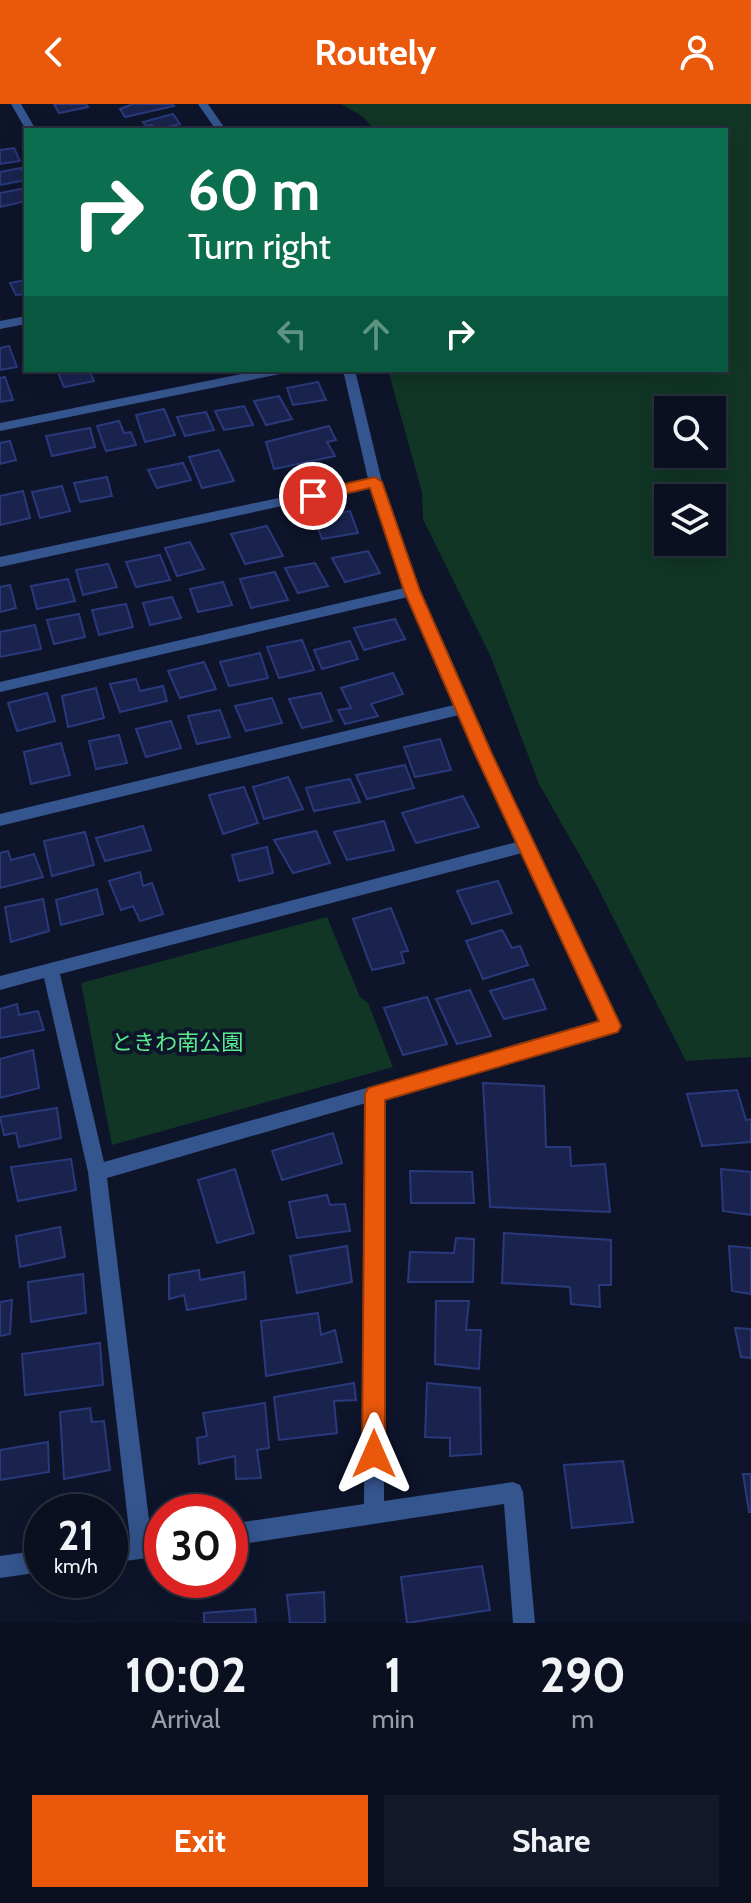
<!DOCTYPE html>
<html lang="en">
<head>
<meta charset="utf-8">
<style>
	body { margin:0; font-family:Cabin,"Noto Sans JP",sans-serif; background:#131929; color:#f1f3f6; height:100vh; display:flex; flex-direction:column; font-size:30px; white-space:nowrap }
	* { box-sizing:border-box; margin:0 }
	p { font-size:26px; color:#999da5 }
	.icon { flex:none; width:44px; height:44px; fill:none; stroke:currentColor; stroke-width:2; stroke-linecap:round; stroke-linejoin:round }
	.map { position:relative; height:1519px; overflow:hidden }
	.side { display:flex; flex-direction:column; background:#0a1020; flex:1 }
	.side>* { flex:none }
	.top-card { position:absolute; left:24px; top:24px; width:704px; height:244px; border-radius:0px; box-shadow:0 4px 20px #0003,0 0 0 2px #2a303e; background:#0b6e4f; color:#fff; overflow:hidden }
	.controls { position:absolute; left:654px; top:292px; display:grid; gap:16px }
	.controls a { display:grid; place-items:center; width:72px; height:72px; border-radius:0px; background:#0a1020; box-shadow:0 4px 20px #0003,0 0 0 2px #2a303e; font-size:40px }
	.speed { position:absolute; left:24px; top:1390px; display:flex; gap:16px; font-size:40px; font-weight:700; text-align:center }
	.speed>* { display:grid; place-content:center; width:104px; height:104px; border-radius:50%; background:#0a1020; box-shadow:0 4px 20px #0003,0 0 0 2px #2a303e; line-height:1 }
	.speed small { font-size:20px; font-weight:400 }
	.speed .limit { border:12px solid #d22; background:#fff; color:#111 }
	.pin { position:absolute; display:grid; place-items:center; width:68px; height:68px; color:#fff; margin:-34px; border:4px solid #fff; border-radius:50%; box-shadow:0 2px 8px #0007 }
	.me { position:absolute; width:88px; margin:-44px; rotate:0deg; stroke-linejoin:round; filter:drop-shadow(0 0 6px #0008) }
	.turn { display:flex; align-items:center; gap:28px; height:168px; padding:0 32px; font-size:36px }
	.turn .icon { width:104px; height:104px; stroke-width:2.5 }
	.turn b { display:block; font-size:56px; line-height:68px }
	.lanes { display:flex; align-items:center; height:76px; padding:0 32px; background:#0003; justify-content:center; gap:40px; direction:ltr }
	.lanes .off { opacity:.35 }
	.eta { display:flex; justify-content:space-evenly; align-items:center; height:136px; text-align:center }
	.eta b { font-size:48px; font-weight:700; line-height:56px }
	.button { display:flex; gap:16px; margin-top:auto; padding:16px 32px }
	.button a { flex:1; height:92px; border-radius:0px; background:#ea580c; color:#fff; font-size:32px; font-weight:700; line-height:92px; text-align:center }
	.button a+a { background:#131929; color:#f1f3f6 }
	header { display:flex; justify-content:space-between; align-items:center; height:104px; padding:0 32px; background:#ea580c; color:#fff; font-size:36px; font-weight:700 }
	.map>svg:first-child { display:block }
	.green { fill:#113626; fill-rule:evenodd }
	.building { fill:#19234e; stroke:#29397c; stroke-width:2 }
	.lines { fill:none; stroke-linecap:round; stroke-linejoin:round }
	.minor { fill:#35558e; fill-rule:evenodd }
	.route { fill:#ea580c; stroke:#983908; stroke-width:2 }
	.labels { text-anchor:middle; stroke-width:8; stroke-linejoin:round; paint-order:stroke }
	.park-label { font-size:22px; fill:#59eb8d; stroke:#0e152b }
</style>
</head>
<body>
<header><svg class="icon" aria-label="back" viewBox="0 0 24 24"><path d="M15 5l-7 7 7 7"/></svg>Routely<svg class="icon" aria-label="person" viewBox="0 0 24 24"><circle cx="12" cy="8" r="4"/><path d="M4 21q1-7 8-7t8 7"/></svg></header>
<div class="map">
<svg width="751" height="1519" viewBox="0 0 751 1519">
	<rect width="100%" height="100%" fill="#0e152b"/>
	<!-- green -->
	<g class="green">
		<path d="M 341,0 L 751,0 L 751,953 L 686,957 L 595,778 L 539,680 L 491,553 L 423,415 L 422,388 L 388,266 L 726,266 L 726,26 L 375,26 L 362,12 ZM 668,306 L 712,306 L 712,350 L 668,350 ZM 712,394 L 712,438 L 668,438 L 668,394 Z"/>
		<polygon points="327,813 360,893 368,899 393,963 112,1041 81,879"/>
	</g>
	<!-- building -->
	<g class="building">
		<polygon points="54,0 86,0 88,3 59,9"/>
		<polygon points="133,0 172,0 174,2 125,13 120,5"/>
		<polygon points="173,10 180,20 155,26 152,21 146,22 143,18"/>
		<polygon points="14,44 20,57 0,60 0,46"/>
		<polygon points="21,64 26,76 0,81 0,68"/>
		<polygon points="26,84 26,97 0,103 0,89"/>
		<polygon points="26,176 26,190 16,191 10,179"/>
		<polygon points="9,242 17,263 0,266 0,244"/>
		<polygon points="57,266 89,266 94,277 64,283"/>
		<polygon points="5,273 13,296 0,298 0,274"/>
		<polygon points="318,278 326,296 293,301 287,284"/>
		<polygon points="279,292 292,315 266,321 254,297"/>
		<polygon points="244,302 253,321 224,326 215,307"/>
		<polygon points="164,305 175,331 145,338 136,311"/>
		<polygon points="206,308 214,326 185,332 177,313"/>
		<polygon points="119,317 124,329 131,328 136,341 106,347 97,322"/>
		<polygon points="329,322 336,336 327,338 335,352 274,365 266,338"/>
		<polygon points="90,324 95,343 52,352 46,332"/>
		<polygon points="10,337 16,356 0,360 0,339"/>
		<polygon points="219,346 234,377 202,384 189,353"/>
		<polygon points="183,359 191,376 157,384 148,366"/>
		<polygon points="107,373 112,392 80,398 74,379"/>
		<polygon points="62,382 70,407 40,414 32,388"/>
		<polygon points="23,387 30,414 0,421 0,392"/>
		<polygon points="350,407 358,429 322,435 314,413"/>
		<polygon points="267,422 283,452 245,460 231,430"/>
		<polygon points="190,438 204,465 177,472 165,444"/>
		<polygon points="368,447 380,469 345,478 332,454"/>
		<polygon points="160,451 170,476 136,483 126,458"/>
		<polygon points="315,459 328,482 298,489 285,464"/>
		<polygon points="108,460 117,483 83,491 76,466"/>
		<polygon points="275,468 288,496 251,504 240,475"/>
		<polygon points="68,475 75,497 37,505 31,482"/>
		<polygon points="223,478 232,501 198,508 190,485"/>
		<polygon points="10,481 16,504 0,508 0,483"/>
		<polygon points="172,493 181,514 150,521 143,499"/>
		<polygon points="126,500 133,523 99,531 92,506"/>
		<polygon points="79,510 85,533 54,540 47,516"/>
		<polygon points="395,515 405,535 364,546 354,524"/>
		<polygon points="35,521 41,545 0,553 0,528"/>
		<polygon points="302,536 314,566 279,574 267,543"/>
		<polygon points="350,537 358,555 322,565 314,546"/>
		<polygon points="260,549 268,574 229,582 220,558"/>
		<polygon points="204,558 216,585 180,594 168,567"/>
		<polygon points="393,569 403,590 371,600 378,612 345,620 338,606 351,604 341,584"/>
		<polygon points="136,575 140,587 163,582 167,597 120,608 110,580"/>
		<polygon points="96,584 104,614 68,623 62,592"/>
		<polygon points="47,589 55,617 17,627 8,599"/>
		<polygon points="321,589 332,617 302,624 289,595"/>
		<polygon points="272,594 282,619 246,627 235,602"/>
		<polygon points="220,606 230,633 197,640 188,612"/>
		<polygon points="171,617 181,644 146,653 136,625"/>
		<polygon points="119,631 127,659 96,665 89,637"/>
		<polygon points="440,635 451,666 415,673 404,643"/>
		<polygon points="61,639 70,671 31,680 24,648"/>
		<polygon points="405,661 414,684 367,695 356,671"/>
		<polygon points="288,673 303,705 264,715 253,683"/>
		<polygon points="350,675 360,698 314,707 306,684"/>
		<polygon points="244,683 258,719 223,730 209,691"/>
		<polygon points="463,692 479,723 416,739 402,709"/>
		<polygon points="384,717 394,746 347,756 334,728"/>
		<polygon points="143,722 151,746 105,757 96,734"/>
		<polygon points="316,727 330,759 293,769 274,736"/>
		<polygon points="85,728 94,761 52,772 44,737"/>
		<polygon points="267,743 273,769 239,777 232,751"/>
		<polygon points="8,747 11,756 34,750 43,773 0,784 0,749"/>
		<polygon points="140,768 143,782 152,779 163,810 140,817 133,802 121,806 109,777"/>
		<polygon points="498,777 512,809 472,820 457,787"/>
		<polygon points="97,785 103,810 61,821 56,796"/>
		<polygon points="43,795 49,827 11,838 5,803"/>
		<polygon points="391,804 408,847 401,848 404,859 372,866 353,815"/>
		<polygon points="502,826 512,844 520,842 528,861 483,875 466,837"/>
		<polygon points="533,875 546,905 504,915 490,887"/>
		<polygon points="470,886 491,932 457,940 436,895"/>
		<polygon points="427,893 447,940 403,951 384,904"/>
		<polygon points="17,900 19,911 38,907 44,926 0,934 0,905"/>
		<polygon points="33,946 39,984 0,994 0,955"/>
		<polygon points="483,979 544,982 546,1043 570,1043 571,1062 605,1060 610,1108 490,1103"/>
		<polygon points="737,986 746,1016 751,1015 751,1038 702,1042 687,990"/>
		<polygon points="57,1004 61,1034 19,1043 16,1029 4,1031 0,1013"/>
		<polygon points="333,1029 342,1059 282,1076 272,1047"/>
		<polygon points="71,1055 76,1086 18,1097 11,1063"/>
		<polygon points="235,1065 254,1129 217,1139 198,1076"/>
		<polygon points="721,1065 751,1068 751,1111 723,1107"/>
		<polygon points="410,1067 472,1068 474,1099 411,1099"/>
		<polygon points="327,1091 330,1101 345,1100 350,1127 297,1134 289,1098"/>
		<polygon points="60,1123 65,1153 20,1163 16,1132"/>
		<polygon points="504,1129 611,1136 611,1181 599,1181 600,1203 571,1200 570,1183 502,1179"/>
		<polygon points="456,1134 474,1135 473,1178 408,1178 410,1148 454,1149"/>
		<polygon points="347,1142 352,1178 297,1189 290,1152"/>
		<polygon points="729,1142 751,1144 751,1190 732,1187"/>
		<polygon points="199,1166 200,1176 244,1168 246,1195 187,1206 184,1191 169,1195 169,1171"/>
		<polygon points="83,1170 86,1209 31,1218 28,1178"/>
		<polygon points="12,1196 10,1230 0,1232 0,1198"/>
		<polygon points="436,1197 469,1197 466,1226 481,1226 479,1265 435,1260"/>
		<polygon points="318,1209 321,1231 335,1226 342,1258 266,1272 261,1217"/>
		<polygon points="735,1224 751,1225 751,1254 741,1253"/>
		<polygon points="100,1239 103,1281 25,1291 22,1250"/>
		<polygon points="354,1279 356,1296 334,1297 337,1329 279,1336 274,1293"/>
		<polygon points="427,1279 480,1284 481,1350 450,1352 450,1334 425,1333"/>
		<polygon points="265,1299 269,1344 257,1346 261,1374 236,1375 235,1352 199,1360 197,1334 207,1332 203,1309"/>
		<polygon points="90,1304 92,1318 104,1317 110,1366 64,1375 60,1308"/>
		<polygon points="48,1338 49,1368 0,1376 0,1346"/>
		<polygon points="623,1357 633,1418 572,1424 564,1361"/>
		<polygon points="743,1370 751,1370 751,1408 749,1408"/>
		<polygon points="482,1462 490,1506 407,1519 401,1473"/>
		<polygon points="324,1488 325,1519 290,1519 287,1491"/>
		<polygon points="255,1505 256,1519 204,1519 204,1509"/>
	</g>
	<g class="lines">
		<!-- minor -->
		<g class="minor">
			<polygon points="11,0 21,0 36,26 26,26"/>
			<polygon points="198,0 208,0 226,26 216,26"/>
			<polygon points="26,212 26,220 0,225 0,217"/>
			<polygon points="261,266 286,266 280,270 0,327 0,319"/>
			<path d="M 343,266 L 355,266 L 382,378 L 419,487 L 491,650 L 620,922 L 617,927 L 611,929 L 384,994 L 384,1397 L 513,1378 L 520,1381 L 523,1388 L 535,1519 L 513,1519 L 504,1400 L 230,1442 L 230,1420 L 364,1400 L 366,999 L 107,1074 L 151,1432 L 162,1430 L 162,1452 L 110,1459 L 110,1437 L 130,1435 L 88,1068 L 44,874 L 0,886 L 0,872 L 517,738 L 459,611 L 0,722 L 0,710 L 454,601 L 408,493 L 0,588 L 0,578 L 404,484 L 370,383 L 0,463 L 0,453 L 368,375 ZM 522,749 L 600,918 L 104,1058 L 60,870 Z"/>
			<polygon points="42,1446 42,1468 0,1474 0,1452"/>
		</g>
	</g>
	<!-- route -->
	<polygon class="route" points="375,373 382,378 420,487 492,650 621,922 618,928 611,930 385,996 385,1350 382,1359 374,1362 366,1359 362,1350 365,990 368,984 599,917 475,650 404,487 370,384 313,397 305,392 313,387"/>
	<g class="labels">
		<!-- park labels -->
		<g class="park-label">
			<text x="177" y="946">ときわ南公園</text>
		</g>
	</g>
</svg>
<div class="controls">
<a><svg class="icon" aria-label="search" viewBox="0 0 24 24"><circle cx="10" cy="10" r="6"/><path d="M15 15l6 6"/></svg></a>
<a><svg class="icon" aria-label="layers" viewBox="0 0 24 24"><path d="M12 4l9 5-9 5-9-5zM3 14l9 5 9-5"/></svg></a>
</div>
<div class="speed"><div>21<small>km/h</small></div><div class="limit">30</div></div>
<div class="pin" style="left:313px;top:392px;background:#d93025"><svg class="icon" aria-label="arrive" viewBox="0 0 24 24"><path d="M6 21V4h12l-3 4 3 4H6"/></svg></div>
<svg class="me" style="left:374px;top:1350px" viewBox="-20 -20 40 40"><path d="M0-17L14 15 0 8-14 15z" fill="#ea580c" stroke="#fff" stroke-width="4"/></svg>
<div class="top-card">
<div class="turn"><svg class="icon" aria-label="right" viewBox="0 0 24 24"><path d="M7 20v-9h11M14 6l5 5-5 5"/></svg><div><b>60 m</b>Turn right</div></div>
<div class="lanes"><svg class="icon off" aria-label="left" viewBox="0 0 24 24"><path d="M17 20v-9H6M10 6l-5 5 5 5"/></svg><svg class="icon off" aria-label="ahead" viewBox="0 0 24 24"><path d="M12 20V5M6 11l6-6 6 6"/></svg><svg class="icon" aria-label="right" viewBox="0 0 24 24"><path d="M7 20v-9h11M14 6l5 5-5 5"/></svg></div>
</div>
</div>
<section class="side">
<div class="eta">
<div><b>10:02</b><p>Arrival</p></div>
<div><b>1</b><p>min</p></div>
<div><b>290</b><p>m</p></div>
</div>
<div class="button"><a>Exit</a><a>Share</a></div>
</section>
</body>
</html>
